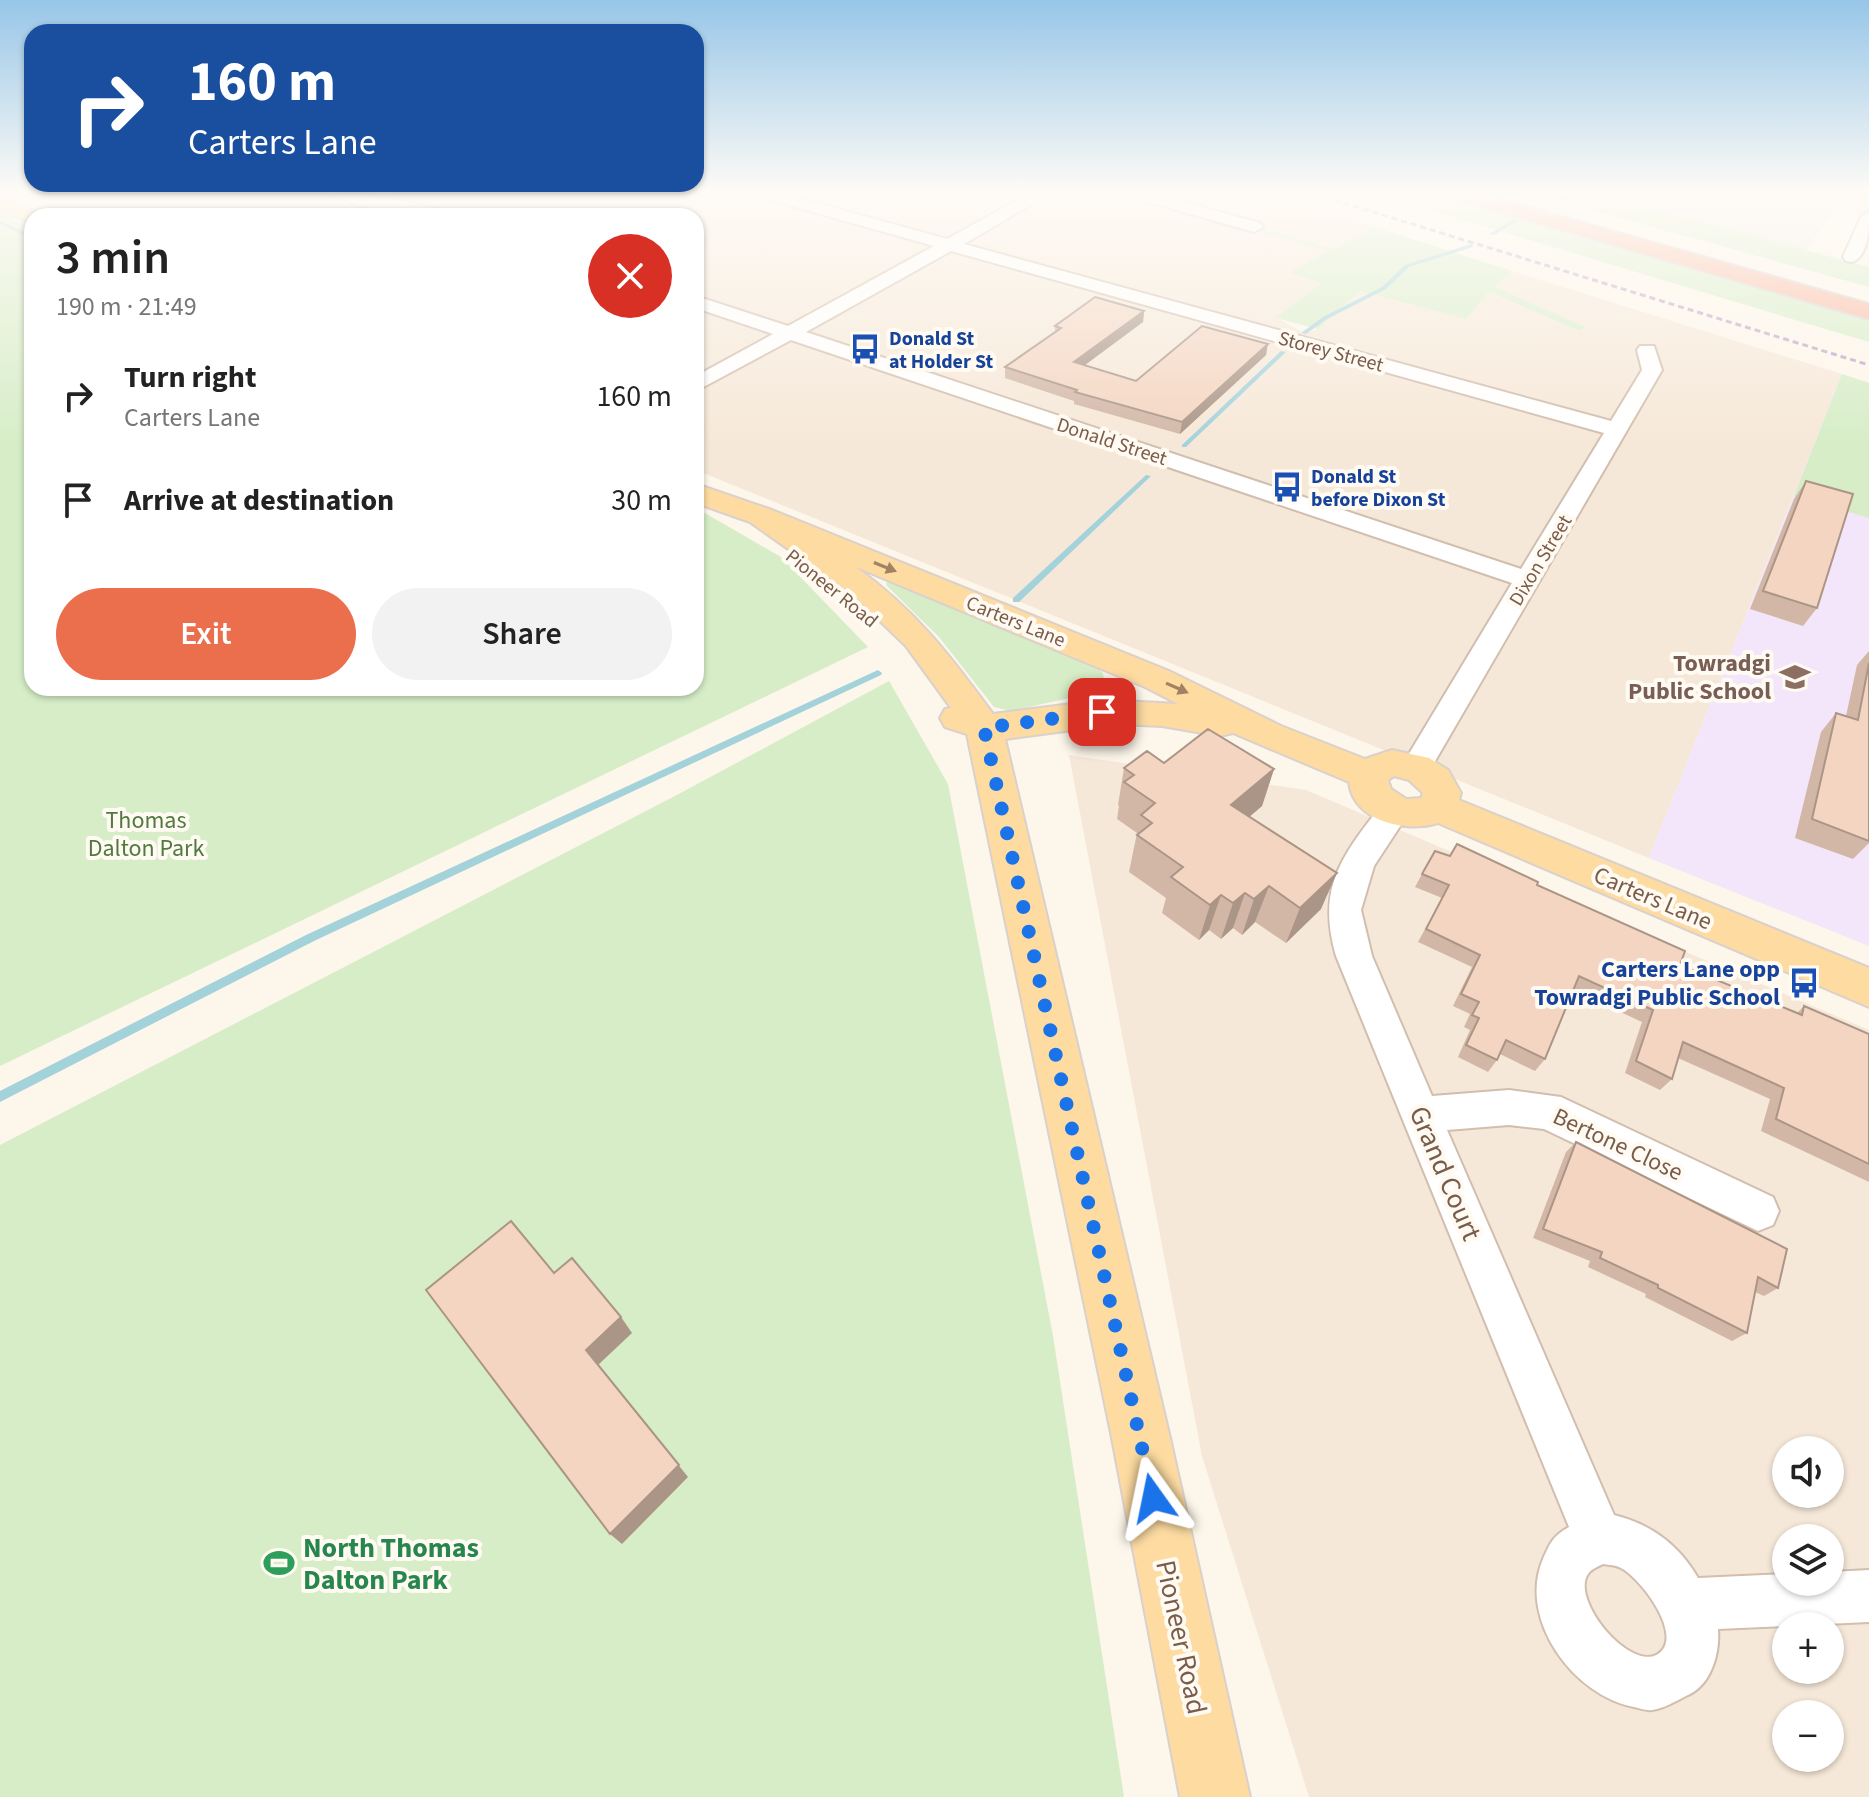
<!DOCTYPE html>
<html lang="en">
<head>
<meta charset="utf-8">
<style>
	body { margin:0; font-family:"Source Sans 3",sans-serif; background:#f2f2f2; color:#222; height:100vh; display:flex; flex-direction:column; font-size:30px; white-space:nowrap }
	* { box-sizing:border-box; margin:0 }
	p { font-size:26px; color:#767676 }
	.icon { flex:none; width:44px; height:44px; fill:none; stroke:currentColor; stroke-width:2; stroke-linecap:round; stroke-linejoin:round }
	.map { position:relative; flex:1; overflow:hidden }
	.side { position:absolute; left:24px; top:208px; width:680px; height:488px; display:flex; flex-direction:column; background:#fff; border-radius:24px; box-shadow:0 2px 6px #0004 }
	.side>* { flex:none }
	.guide { position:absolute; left:24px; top:24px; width:680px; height:168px; border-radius:24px; box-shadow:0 2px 6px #0004; background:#1a4fa0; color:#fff; overflow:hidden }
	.controls { position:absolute; left:1772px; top:1436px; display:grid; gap:16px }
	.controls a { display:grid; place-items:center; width:72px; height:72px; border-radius:50%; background:#fff; box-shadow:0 2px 6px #0004; font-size:40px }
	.pin { position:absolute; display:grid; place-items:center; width:68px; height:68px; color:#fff; margin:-34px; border-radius:16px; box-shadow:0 4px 12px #0006 }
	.me { position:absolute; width:88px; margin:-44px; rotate:348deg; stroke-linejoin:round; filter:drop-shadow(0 0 6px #0008) }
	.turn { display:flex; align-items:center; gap:28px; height:168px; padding:0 32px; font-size:36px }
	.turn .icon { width:104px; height:104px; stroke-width:2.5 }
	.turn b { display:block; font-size:56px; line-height:68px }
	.round { display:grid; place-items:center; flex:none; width:84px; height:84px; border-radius:42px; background:#f2f2f2 }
	.headline { display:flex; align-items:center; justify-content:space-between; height:136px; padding:0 32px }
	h1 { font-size:48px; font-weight:600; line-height:60px }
	.primary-button { display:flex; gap:16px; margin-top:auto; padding:16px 32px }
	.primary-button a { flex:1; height:92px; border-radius:48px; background:#eb6f4c; color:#fff; font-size:32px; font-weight:600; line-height:92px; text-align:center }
	.primary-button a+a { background:#f2f2f2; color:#222 }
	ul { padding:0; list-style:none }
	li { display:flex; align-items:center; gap:24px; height:104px; padding:0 32px }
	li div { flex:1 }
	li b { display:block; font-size:30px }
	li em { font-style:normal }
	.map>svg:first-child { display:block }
	.residential { fill:#f6e8d8; fill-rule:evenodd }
	.industrial { fill:#efe9e3 }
	.education { fill:#f3e6fa }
	.green { fill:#d6edc7 }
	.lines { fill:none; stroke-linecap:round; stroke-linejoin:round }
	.stream { fill:#a3d2db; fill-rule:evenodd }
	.minor-casing { stroke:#d1beae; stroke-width:4 }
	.major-casing { stroke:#dad1cd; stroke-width:4 }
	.highway-casing { stroke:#dad1cd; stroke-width:4 }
	.minor { fill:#fff; fill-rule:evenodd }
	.major { fill:#fddba1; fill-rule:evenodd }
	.highway { fill:#f9b79f; fill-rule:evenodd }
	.rail { stroke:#b9a6c9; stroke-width:3; stroke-dasharray:6 4; stroke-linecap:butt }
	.wall { fill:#d2b7a6 }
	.shaded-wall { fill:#ab9587 }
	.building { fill:#f4d5c1; stroke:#ab9587; stroke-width:2 }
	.oneway { fill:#a18265 }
	.route { stroke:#1a73e8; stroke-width:14; stroke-dasharray:0 25.2 }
	.labels { text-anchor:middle; stroke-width:8; stroke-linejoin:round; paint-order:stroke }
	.far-transit-label { font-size:20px; font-weight:bold; fill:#164399; stroke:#fffaf2; text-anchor:start }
	.far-street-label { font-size:20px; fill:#7a5c4b; stroke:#fffaf2 }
	.education-label { font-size:24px; font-weight:bold; fill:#785e54; stroke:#fffaf2; text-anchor:end }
	.park-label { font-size:24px; fill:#517a40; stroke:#fffaf2 }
	.street-label { font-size:24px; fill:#7a5c4b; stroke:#fffaf2 }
	.transit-label { font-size:24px; font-weight:bold; fill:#164399; stroke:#fffaf2; text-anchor:end }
	.near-street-label { font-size:28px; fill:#7a5c4b; stroke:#fffaf2 }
	.near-leisure-label { font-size:28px; font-weight:bold; fill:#27864d; stroke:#fffaf2; text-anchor:start }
</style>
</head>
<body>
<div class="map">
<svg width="1869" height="1797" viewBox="0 0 1869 1797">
	<rect width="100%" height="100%" fill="#fdf6ea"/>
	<!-- residential -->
	<g class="residential">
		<polygon points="15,194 1269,194 1375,227 1334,249 1257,227 1253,229 1330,251 1290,274 1322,282 1277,318 1304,333 1318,329 1360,291 1466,319 1489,292 1578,331 1584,327 1494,287 1512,271 1842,374 1649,858 696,470 696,216 69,216"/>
		<polygon points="1779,194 1869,194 1869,215 1836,207"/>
		<path d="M 1069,755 L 1306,790 L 1869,1030 L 1869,1797 L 1309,1797 L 1202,1456 ZM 1786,1450 L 1830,1450 L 1830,1494 L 1786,1494 ZM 1786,1538 L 1830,1538 L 1830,1582 L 1786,1582 ZM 1786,1626 L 1830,1626 L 1830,1670 L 1786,1670 ZM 1786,1714 L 1830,1714 L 1830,1758 L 1786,1758 Z"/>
	</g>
	<!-- industrial -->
	<polygon class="industrial" points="1596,194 1779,194 1836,207 1806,251"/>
	<!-- education -->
	<polygon class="education" points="1842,374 1869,383 1869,946 1649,858"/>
	<!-- green -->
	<g class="green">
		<polygon points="1377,194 1448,194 1869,315 1869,342"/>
		<polygon points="1534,194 1596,194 1869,267 1869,287"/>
		<polygon points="0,214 32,228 32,688 696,688 696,508 781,557 868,647 0,1066"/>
		<polygon points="1257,227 1334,249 1375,227 1512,271 1495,287 1585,327 1579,331 1489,292 1466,319 1360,291 1318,329 1276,318 1321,283 1289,273 1329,251 1251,229"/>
		<polygon points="1842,374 1869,383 1869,518 1794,496"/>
		<polygon points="890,580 1093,664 1103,673 1105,687 1100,691 1011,711 994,707 939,637 887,586 886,583"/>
		<polygon points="889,681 948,784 1053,1336 1124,1797 0,1797 0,1145 675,796"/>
	</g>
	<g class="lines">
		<!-- stream -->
		<g class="stream">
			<polygon points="1572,194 1578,194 1564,201 1560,200"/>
			<polygon points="1514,219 1518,220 1494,235 1489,234"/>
			<polygon points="0,221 32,235 32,239 0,224"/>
			<polygon points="1471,244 1473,247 1409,267 1386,289 1327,319 1306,334 1301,333 1323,317 1382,287 1405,265"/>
			<polygon points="1281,351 1286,352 1186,447 1182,447 1182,445"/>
			<polygon points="1146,475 1151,476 1019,602 1013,602 1013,598"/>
			<polygon points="878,670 882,673 881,675 314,941 0,1102 0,1091 306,935"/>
		</g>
		<!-- minor casing -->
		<g class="minor-casing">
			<g id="minor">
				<path d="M 334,194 C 372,194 410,201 446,212 L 448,216 C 423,216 353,210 334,194 Z"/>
				<path d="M 758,194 L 784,194 L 947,239 L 1029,194 L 1049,194 L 964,244 L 1611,421 L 1642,370 L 1637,350 L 1640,346 L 1654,346 L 1662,370 L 1427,775 L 1416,778 L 1405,775 L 1401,767 L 1512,583 L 791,340 L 696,391 L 696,376 L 773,334 L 696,308 L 696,296 L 788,326 L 934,246 L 760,197 ZM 951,251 L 1604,433 L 1521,569 L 806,332 Z"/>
				<polygon points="1129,194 1155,194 1260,223 1263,227 1254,232 1131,197"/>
				<path d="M 1869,212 C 1869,228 1869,256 1852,262 L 1846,261 L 1843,257 L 1861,217 Z"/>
				<path d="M 1394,799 L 1405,803 L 1410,811 L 1374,866 L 1361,910 L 1372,956 L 1432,1096 L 1509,1090 L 1561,1097 L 1773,1197 L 1779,1211 L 1773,1225 L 1758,1231 L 1544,1129 L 1509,1125 L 1447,1130 L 1614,1515 C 1651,1524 1679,1545 1698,1578 L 1786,1574 L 1786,1582 L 1830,1582 L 1830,1572 L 1869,1570 L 1869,1622 L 1718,1629 C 1720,1654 1711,1686 1686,1696 C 1676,1701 1663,1709 1652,1710 C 1647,1711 1639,1708 1634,1707 C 1574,1696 1517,1619 1543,1559 C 1550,1543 1553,1536 1569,1527 L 1336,956 C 1316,887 1342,856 1383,803 ZM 1603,1564 C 1609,1565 1616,1565 1621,1568 C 1641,1578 1685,1637 1658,1654 C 1630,1672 1570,1600 1588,1574 C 1591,1569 1599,1566 1603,1564 Z"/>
			</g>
		</g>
		<!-- major casing -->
		<g class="major-casing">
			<g id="major">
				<polygon points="0,198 39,213 42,216 32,216 32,223 0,211"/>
				<path d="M 696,484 L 772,510 L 1169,671 L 1281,726 L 1365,759 L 1392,750 L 1429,758 L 1448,770 L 1461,793 L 1459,800 L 1869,968 L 1869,1007 L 1438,823 C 1407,833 1353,822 1349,782 L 1233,733 L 1220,736 L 1162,726 L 1118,724 L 1005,739 L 1170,1438 L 1250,1797 L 1180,1797 L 1112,1438 L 967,734 L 945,727 L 940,718 L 945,709 L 951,708 L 906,646 L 852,594 L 750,522 L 696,503 ZM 856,567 L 1145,687 L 1178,704 L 1103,700 L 993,714 C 949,654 916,611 856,567 ZM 1394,776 L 1409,780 L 1423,793 L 1421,798 L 1406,799 L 1391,789 L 1388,780 Z"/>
			</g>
		</g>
		<!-- highway casing -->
		<g class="highway-casing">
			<polygon id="highway" points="1449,194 1482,194 1869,304 1869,319 1452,198"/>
		</g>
		<!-- minor -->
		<use href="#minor" class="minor"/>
		<!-- major -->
		<use href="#major" class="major"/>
		<!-- highway -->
		<use href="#highway" class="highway"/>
		<!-- rail -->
		<polyline class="rail" points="1315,194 1869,365"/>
	</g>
	<!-- wall -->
	<g class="wall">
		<polygon points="1144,311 1143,322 1084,365 1136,381 1266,355 1180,434 1074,404 1074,401 1005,378 1005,367 1055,332 1055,326"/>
		<polygon points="1806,481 1817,608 1803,626 1750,609 1794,499"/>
		<polygon points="1869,651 1869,843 1853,859 1795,838 1821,732 1836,713 1846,716 1857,665"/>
		<polygon points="1164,763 1274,769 1262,806 1249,817 1321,909 1286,943 1255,922 1242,935 1233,928 1221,939 1209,930 1199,940 1162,913 1166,898 1129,872 1137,833 1117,819 1119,806 1118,805 1124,768"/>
		<polygon points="1422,874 1537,885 1680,965 1797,1013 1804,1006 1869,1034 1869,1182 1761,1131 1770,1099 1678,1058 1672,1079 1660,1090 1625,1073 1642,1022 1573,990 1545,1059 1535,1071 1500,1054 1497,1060 1488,1072 1458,1057 1470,1030 1464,1027 1470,1014 1453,1006 1472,967 1418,942 1442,898 1415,887"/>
		<polygon points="1576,1142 1778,1288 1764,1296 1755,1292 1747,1333 1732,1341 1645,1297 1646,1294 1588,1267 1590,1261 1533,1238 1566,1152"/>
	</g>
	<!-- shaded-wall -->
	<g class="shaded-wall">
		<polygon points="1144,311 1143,322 1073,374 1074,362"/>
		<polygon points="1268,344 1266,355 1180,434 1182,422"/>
		<polygon points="1274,769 1262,806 1220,842 1231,805"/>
		<polygon points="1337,873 1321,909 1286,943 1300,908"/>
		<polygon points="1269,886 1255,922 1242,935 1254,899"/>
		<polygon points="1245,893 1233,928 1221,939 1233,903"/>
		<polygon points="1221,895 1209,930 1199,940 1210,905"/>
		<polygon points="621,1317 632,1333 598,1365 688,1477 622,1544 610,1534 586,1350"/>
	</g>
	<!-- building -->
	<g class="building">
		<polygon points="1095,297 1144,311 1074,362 1136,381 1202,326 1268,344 1182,422 1075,392 1077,390 1005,367 1061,328 1055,326"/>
		<polygon points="1806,481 1853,494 1817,608 1763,591"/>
		<polygon points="1869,663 1869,841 1812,819 1836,713 1858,720"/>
		<polygon points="1208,729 1274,769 1231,805 1337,873 1300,908 1269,886 1254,899 1245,893 1233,903 1221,895 1210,905 1171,877 1183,867 1137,835 1152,823 1141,815 1155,803 1124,782 1134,775 1124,768 1147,751 1164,763"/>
		<polygon points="1457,844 1538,882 1537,885 1685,951 1680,965 1802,1015 1804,1006 1869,1034 1869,1164 1776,1119 1784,1088 1683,1042 1672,1079 1636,1061 1653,1010 1579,976 1545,1059 1506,1040 1497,1060 1466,1045 1479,1018 1472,1015 1479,1002 1461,994 1480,955 1426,929 1449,885 1422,874 1435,851 1450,856"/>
		<polygon points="1576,1142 1787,1249 1778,1288 1758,1277 1747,1333 1658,1288 1658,1285 1600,1258 1602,1252 1543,1229"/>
		<polygon points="511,1221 554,1273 572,1258 621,1317 586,1350 679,1465 610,1534 426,1290"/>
	</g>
	<!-- one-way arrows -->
	<defs><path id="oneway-solid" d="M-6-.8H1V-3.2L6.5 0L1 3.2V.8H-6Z" transform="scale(2)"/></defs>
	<g class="oneway">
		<use href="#oneway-solid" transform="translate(885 567) rotate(22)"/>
		<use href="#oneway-solid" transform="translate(1177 688) rotate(24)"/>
	</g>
	<!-- sky -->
	<linearGradient id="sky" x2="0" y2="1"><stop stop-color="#97c6e8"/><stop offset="0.43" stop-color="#fefbf6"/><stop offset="1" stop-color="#fefbf6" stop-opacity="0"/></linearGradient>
	<rect width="1869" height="446" fill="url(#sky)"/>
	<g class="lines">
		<!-- route -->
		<polyline class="route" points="1102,712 984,728 1153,1498"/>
	</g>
	<!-- icons -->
	<defs>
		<g id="bus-bare" transform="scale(2.4)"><path d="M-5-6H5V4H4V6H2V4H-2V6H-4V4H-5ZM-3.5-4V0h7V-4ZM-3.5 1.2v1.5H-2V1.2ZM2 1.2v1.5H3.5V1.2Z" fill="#1a4fb4" stroke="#fffaf2" stroke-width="2.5" paint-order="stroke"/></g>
		<g id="school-bare" transform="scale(2.4)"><path d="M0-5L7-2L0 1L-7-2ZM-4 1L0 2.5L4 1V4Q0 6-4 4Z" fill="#8d6e63" stroke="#fffaf2" stroke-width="2.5" paint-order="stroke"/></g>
		<g id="stadium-bare" transform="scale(2.4)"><path d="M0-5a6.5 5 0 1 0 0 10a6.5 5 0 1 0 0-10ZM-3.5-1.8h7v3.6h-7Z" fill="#2e9e5b" stroke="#fffaf2" stroke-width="2.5" paint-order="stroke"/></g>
	</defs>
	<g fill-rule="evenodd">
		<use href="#bus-bare" x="865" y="349"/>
		<use href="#bus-bare" x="1287" y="487"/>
		<use href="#school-bare" x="1795" y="677"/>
		<use href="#bus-bare" x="1804" y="983"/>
		<use href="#stadium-bare" x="279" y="1563"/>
	</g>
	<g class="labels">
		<!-- far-transit labels -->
		<g class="far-transit-label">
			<text x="889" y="345">Donald St<tspan x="889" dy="23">at Holder St</tspan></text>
			<text x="1311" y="483">Donald St<tspan x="1311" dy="23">before Dixon St</tspan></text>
		</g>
		<!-- far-street labels -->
		<g class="far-street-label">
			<text transform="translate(1331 351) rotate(15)" y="7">Storey Street</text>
			<text transform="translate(1112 441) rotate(18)" y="7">Donald Street</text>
			<text transform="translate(1540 560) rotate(-59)" y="7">Dixon Street</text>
			<text transform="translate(832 588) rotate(39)" y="7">Pioneer Road</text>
			<text transform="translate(1016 621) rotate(22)" y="7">Carters Lane</text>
		</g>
		<!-- education labels -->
		<g class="education-label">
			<text x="1771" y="671">Towradgi<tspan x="1771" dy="28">Public School</tspan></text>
		</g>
		<!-- park labels -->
		<g class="park-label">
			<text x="146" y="828">Thomas<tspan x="146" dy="28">Dalton Park</tspan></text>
		</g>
		<!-- street labels -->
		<g class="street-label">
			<text transform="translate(1653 898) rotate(23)" y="8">Carters Lane</text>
			<text transform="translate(1618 1144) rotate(25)" y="8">Bertone Close</text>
		</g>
		<!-- transit labels -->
		<g class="transit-label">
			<text x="1780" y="977">Carters Lane opp<tspan x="1780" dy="28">Towradgi Public School</tspan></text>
		</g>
		<!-- near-street labels -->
		<g class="near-street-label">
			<text transform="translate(1446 1173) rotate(67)" y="10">Grand Court</text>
			<text transform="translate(1182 1637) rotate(78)" y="10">Pioneer Road</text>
		</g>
		<!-- near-leisure labels -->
		<g class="near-leisure-label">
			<text x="303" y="1557">North Thomas<tspan x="303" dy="32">Dalton Park</tspan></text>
		</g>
	</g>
</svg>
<div class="controls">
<a><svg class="icon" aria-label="sound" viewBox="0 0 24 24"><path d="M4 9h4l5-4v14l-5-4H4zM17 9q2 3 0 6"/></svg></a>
<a><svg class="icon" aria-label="layers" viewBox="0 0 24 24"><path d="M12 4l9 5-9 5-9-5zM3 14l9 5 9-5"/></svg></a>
<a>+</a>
<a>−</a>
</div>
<div class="pin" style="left:1102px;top:712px;background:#d93025"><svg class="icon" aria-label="arrive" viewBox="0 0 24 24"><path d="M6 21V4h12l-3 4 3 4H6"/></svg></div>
<svg class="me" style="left:1153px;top:1498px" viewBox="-20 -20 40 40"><path d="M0-17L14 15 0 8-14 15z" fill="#1a73e8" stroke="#fff" stroke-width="4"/></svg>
<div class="guide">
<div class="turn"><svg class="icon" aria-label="right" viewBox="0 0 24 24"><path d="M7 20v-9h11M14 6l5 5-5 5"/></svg><div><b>160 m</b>Carters Lane</div></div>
</div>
<section class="side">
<div class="headline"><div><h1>3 min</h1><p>190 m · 21:49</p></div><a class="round" style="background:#d93025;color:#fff"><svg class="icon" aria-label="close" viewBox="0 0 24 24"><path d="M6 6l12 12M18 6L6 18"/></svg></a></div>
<ul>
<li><svg class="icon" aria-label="right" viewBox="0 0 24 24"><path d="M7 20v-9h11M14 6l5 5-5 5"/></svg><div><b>Turn right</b><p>Carters Lane</p></div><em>160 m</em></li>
<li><svg class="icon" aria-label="arrive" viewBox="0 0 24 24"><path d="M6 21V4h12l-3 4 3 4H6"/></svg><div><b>Arrive at destination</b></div><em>30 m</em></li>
</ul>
<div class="primary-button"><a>Exit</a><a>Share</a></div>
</section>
</div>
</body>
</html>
